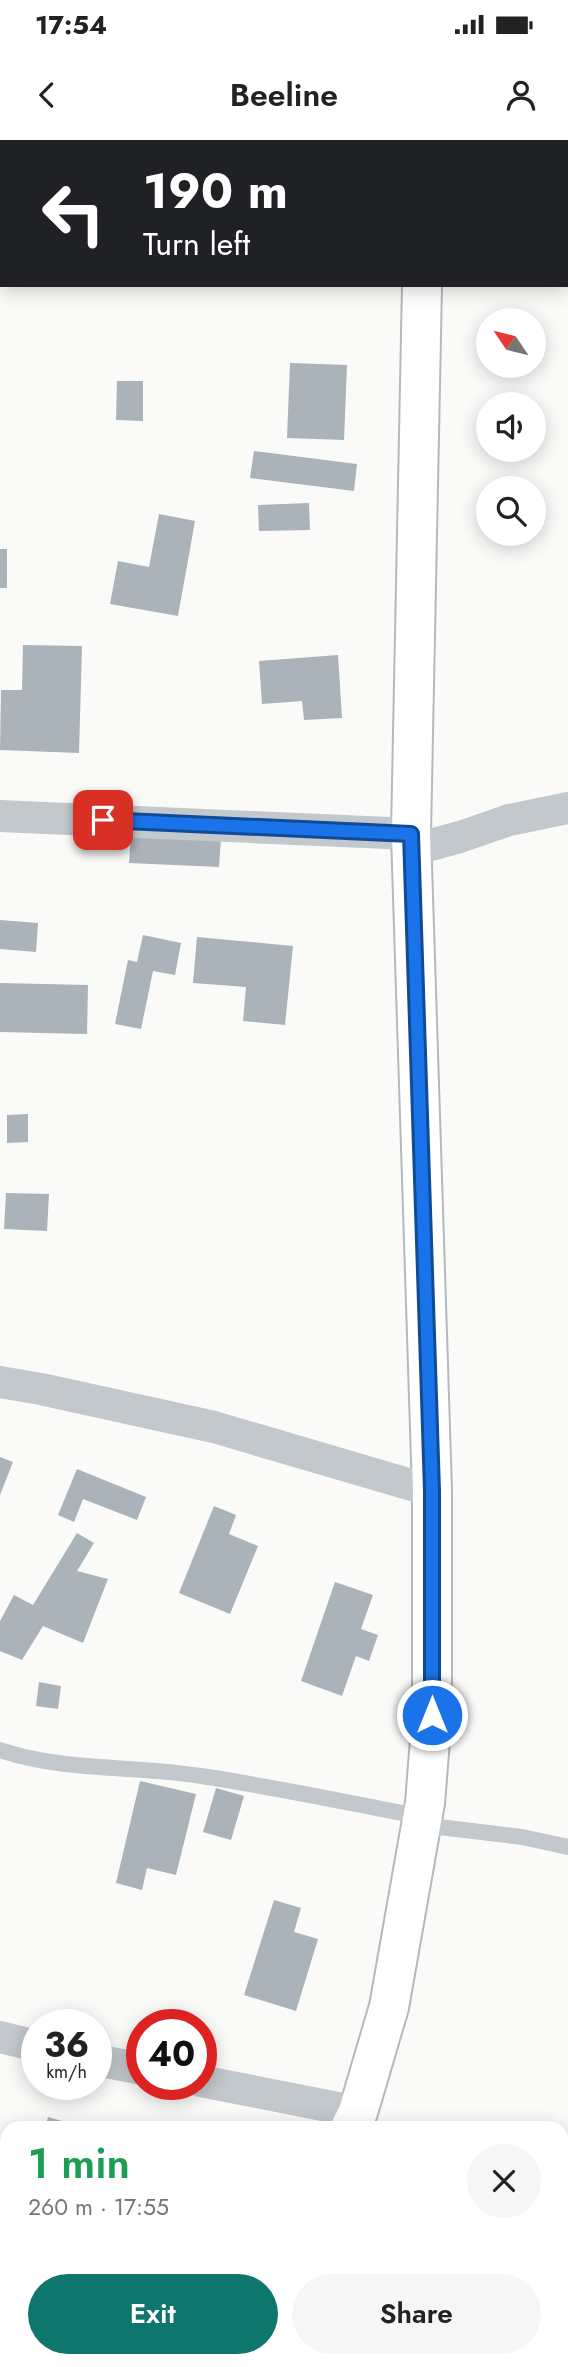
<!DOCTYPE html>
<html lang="en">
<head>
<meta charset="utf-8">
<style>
	body { margin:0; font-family:Jost,sans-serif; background:#f6f6f6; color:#222; height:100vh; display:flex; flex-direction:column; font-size:26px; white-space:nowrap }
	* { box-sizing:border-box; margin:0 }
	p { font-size:23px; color:#767676 }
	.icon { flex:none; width:38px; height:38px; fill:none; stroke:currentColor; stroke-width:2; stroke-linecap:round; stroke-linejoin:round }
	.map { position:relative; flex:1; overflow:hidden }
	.panel { position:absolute; left:0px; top:1981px; width:569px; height:247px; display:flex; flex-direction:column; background:#fff; border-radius:21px 21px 0 0; box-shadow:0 4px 18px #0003 }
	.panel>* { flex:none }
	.top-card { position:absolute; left:0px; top:0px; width:569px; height:147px; box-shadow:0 4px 18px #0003; background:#202124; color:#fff; overflow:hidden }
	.needle { width:46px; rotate:305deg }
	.tools { position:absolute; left:476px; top:168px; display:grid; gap:14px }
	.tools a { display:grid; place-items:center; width:70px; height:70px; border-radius:50%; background:#fff; box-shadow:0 4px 18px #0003; font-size:35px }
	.speed { position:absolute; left:21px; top:1869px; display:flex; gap:14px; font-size:35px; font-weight:700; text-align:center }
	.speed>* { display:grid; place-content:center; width:91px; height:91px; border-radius:50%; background:#fff; box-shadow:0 4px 18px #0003; line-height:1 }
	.speed small { font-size:18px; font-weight:400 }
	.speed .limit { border:10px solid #d22; background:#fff; color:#111 }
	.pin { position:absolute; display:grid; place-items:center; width:60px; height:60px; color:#fff; margin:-30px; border-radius:14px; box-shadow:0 4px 10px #0006 }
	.me { position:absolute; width:77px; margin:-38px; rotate:0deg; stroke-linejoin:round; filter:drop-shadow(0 0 5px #0008) }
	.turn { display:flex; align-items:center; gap:24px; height:147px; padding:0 28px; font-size:32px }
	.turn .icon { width:91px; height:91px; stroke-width:2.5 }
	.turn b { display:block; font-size:49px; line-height:60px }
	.round { display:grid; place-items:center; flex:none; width:74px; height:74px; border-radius:37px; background:#f6f6f6 }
	.overview { display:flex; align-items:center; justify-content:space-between; height:119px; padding:0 28px }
	h1 { font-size:42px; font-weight:600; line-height:52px; color:#1e9e55 }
	.action { display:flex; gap:14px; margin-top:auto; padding:14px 28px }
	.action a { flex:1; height:80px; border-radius:42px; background:#0f766e; color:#fff; font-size:28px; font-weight:600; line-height:80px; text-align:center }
	.action a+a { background:#f6f6f6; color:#222 }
	.status { display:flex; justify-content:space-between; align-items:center; height:49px; padding:0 35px; background:#fff; direction:ltr }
	.status svg { height:19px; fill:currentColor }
	header { display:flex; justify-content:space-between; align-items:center; height:91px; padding:0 28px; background:#fff; font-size:32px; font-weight:600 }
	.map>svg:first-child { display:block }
	.building { fill:#aab3b9 }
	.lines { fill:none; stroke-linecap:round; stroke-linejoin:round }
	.secondary-casing { stroke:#b3babf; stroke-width:42 }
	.lane { stroke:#c3c8cc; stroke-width:16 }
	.street { stroke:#c3c8cc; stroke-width:32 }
	.secondary { stroke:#fff; stroke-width:38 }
	.route-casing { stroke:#114b97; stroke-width:18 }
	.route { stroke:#1a73e8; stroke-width:12 }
</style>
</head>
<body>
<div class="status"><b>17:54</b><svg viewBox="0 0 49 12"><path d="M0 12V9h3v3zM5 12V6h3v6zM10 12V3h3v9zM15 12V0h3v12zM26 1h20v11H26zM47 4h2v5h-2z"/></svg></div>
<header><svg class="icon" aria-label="back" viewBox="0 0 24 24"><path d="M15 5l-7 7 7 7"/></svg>Beeline<svg class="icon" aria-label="person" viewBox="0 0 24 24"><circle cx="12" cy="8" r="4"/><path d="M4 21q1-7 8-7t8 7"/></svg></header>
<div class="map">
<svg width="568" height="2227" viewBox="0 0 568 2227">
	<rect width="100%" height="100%" fill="#fafaf8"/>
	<!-- building -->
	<g class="building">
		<polygon points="290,223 347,225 344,300 287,298"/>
		<polygon points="117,241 143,241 143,281 116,280"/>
		<polygon points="499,310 522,310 515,321"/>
		<polygon points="254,311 357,324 354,351 250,338"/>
		<polygon points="309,363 310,390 259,391 258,365"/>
		<polygon points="159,374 195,381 178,476 110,464 118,421 149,427"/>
		<rect x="0" y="409" width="7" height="39"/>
		<polygon points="23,505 82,506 79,613 0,610 1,550 22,550"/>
		<polygon points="338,515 342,578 304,580 302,561 262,564 259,521"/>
		<polygon points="131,694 221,698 219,727 129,723"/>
		<polygon points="0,780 38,783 36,812 0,809"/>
		<polygon points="143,795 181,803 175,835 153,831 141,889 115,884 128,820 137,822"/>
		<polygon points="197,797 293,806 285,885 243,881 246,847 193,843"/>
		<polygon points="0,843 88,845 87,894 0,892"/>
		<polygon points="28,974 28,1002 7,1003 7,975"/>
		<polygon points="6,1053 49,1054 47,1091 4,1089"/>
		<polygon points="0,1317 13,1322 0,1355"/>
		<polygon points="77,1329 146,1357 137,1380 83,1359 74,1382 58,1375"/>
		<polygon points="214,1366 236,1375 229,1394 258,1406 230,1474 179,1453"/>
		<polygon points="77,1393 94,1403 77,1431 108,1439 83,1503 43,1486 22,1520 0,1511 0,1481 14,1455 33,1465"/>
		<polygon points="335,1442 373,1455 361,1489 378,1495 369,1521 356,1516 342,1556 301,1541"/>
		<polygon points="39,1542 61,1546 58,1569 36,1566"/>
		<polygon points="140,1641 196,1654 176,1735 147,1728 142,1750 116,1743"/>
		<polygon points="216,1648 244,1656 231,1700 203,1692"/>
		<polygon points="274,1760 301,1768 294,1792 318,1799 296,1871 244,1855"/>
		<polygon points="48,1977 83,1987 83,1988 45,1988"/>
		<polygon points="0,1999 7,2001 7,2075 0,2074"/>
	</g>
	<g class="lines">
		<!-- secondary casing -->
		<g class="secondary-casing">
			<g id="secondary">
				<polyline points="424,2 424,0"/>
				<polyline points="350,1988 358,1972 389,1867 425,1663 432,1575 432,1351 411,694 422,145"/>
				<polyline points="0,2204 7,2201"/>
			</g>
		</g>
		<!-- lane -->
		<g class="lane">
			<path d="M 0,1610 C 66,1632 134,1625 201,1636 C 275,1647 349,1663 423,1677"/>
			<polyline points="422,1685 522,1697 568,1707"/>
			<polyline points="561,2227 568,2212"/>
		</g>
		<!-- street -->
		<g class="street">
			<polyline points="0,676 411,694"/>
			<polyline points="412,710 460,697 509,680 568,668"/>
			<polyline points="0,1242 41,1249 214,1287 432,1351"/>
			<polyline points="0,1897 37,1906"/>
			<polyline points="96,1920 142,1929"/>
			<polyline points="201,1941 358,1972"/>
		</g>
		<!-- secondary -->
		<use href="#secondary" class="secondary"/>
	</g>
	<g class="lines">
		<!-- route casing -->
		<g class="route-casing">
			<polyline id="route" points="103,680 411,694 432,1351 432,1575"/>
		</g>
		<!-- route -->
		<use href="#route" class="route"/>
	</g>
</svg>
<div class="tools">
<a><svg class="needle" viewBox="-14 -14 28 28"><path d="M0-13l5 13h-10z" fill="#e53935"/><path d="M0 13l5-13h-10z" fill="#767676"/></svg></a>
<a><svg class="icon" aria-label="sound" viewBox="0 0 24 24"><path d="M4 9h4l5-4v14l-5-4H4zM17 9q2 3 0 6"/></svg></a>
<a><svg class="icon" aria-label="search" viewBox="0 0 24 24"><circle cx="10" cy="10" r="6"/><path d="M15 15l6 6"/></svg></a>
</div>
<div class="speed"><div>36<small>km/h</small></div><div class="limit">40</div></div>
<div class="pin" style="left:103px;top:680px;background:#d93025"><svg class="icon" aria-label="arrive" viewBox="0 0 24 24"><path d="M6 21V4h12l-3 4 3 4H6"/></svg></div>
<svg class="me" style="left:432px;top:1575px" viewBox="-20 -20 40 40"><circle r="17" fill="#1a73e8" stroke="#fff" stroke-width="3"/><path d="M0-11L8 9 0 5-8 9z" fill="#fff"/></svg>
<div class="top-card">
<div class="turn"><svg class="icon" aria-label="left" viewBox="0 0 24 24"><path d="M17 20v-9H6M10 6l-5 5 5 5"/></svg><div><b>190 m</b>Turn left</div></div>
</div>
<section class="panel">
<div class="overview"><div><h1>1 min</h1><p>260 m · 17:55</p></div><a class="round"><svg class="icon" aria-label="close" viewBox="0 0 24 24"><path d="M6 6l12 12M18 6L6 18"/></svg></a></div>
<div class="action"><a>Exit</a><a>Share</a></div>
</section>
</div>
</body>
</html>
